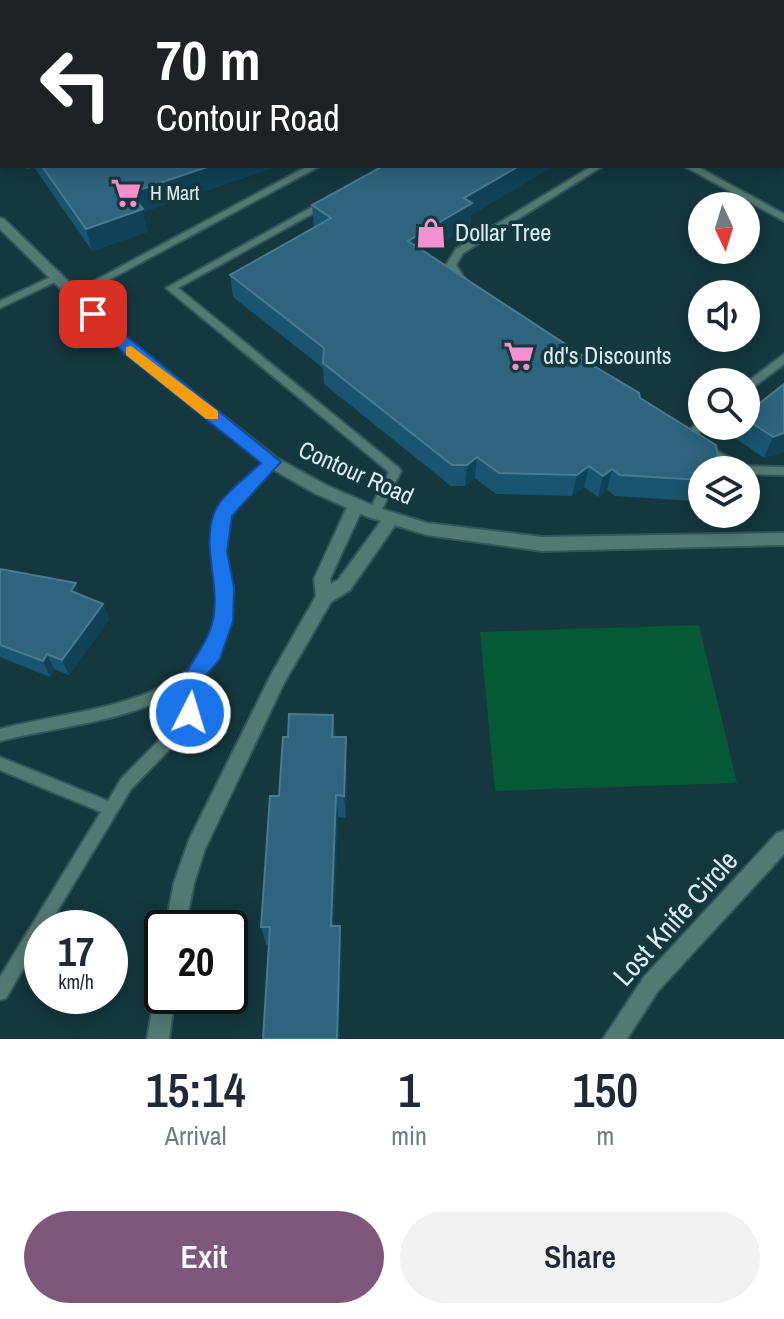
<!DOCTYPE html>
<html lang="en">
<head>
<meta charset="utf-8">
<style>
	body { margin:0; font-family:"Archivo Narrow",sans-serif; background:#f2f2f3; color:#1f2937; height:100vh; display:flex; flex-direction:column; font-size:30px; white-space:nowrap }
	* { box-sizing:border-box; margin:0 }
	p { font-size:26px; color:#747a83 }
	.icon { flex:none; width:44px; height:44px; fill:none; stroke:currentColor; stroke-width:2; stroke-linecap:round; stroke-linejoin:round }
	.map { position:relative; height:1039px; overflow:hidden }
	.panel { display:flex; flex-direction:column; background:#fff; flex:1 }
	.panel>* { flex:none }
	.guide { position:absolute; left:0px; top:0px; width:784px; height:168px; box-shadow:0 4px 20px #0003; background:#202124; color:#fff; overflow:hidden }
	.needle { width:52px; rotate:176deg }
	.buttons { position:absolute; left:688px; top:192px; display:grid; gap:16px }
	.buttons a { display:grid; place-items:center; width:72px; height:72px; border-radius:50%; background:#fff; box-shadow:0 4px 20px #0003; font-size:40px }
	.speed { position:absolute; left:24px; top:910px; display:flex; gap:16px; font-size:40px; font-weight:700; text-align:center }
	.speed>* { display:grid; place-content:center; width:104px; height:104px; border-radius:50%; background:#fff; box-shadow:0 4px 20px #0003; line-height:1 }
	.speed small { font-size:20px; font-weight:400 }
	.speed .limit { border:4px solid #111; border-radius:12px; background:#fff; color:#111 }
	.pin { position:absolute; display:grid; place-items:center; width:68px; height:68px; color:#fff; margin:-34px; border-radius:16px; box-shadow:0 4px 12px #0006 }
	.me { position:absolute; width:88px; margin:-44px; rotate:5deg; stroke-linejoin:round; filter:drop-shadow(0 0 6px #0008) }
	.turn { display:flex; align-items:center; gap:28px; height:168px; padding:0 24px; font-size:36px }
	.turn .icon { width:104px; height:104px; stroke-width:2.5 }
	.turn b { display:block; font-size:56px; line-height:68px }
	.eta { display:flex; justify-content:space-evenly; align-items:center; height:136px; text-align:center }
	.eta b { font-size:48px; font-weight:600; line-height:56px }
	.action { display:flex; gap:16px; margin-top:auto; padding:16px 24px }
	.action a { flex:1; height:92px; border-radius:48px; background:#80577c; color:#fff; font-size:32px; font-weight:600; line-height:92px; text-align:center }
	.action a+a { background:#f2f2f3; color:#1f2937 }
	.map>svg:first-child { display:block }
	.green { fill:#055934 }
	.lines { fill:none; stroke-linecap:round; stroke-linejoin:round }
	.service-casing { stroke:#34555b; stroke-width:4 }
	.minor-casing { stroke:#34555b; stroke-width:4 }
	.tertiary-casing { stroke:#34555b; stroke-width:4 }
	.service { fill:#547973; fill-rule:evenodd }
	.minor { fill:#547973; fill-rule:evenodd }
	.tertiary { fill:#547973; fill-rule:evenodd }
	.wall { fill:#195470 }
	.shaded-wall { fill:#0f4256 }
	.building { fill:#2e647e; stroke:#497a90; stroke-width:2 }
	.route { fill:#1a73e8; stroke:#114b97; stroke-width:2 }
	.slow { fill:#f59e0b }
	.labels { text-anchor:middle; stroke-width:7; stroke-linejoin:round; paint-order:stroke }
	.far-poi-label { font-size:20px; fill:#daedf1; stroke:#14383e; text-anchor:start }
	.poi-label { font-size:24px; fill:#daedf1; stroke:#14383e; text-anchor:start }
	.street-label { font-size:24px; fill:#daedf1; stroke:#14383e }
	.near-street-label { font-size:28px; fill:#daedf1; stroke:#14383e }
</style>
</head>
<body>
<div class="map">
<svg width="784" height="1039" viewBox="0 0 784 1039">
	<rect width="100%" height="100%" fill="#14383e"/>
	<!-- green -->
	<polygon class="green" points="699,625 737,783 495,791 480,632"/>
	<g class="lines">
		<!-- service casing -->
		<g class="service-casing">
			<g id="service">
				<polygon points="184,0 192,0 193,2 185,2"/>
				<polygon points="686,0 695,0 693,2 684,2"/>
				<polygon points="2,119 2,125 0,126 0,120"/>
				<polygon points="308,166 320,166 77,297 73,298 68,295"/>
				<polygon points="592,166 603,166 463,253 456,265 467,282 466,284 458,284 446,265 456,249"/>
				<polygon points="684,166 696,166 784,214 784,221"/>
				<polygon points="323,201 328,204 326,206 178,288 399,468 401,471 380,513 378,516 370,516 368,513 389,472 166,288"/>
				<polygon points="55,275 60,278 59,280 0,308 0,301"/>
				<polygon points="784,354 784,364 746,393 746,383"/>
				<polygon points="702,420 702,426 706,427 691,440 683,440 681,437 683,434"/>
				<polygon points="705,445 746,466 784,467 784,475 746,474 746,470 734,470 701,452 699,449 701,446"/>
				<path d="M 272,458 L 278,462 L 276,465 C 261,480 238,494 229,514 C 220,534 226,555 229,575 C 234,612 226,652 199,678 L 200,700 L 190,728 L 131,789 L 47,928 L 42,928 L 42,937 L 6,998 L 0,1000 L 0,977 L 101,812 L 0,770 L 0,757 L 108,801 L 121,779 L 179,720 L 186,700 L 186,687 C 134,721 59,726 0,741 L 0,729 C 53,715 124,709 171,682 C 211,660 222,622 217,578 C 215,560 209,542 214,524 C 221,495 248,478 268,459 Z"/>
			</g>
		</g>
		<!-- minor casing -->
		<g class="minor-casing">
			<g id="minor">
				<polygon points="356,499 362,501 364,505 330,579 331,584 338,580 386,514 398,514 400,518 350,590 331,602 284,683 205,849 194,883 185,928 165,928 174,883 189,840 272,673 316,596 314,579 348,505 350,501"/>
				<polygon points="784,831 784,854 658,991 627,1039 603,1039 644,977 777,833"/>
				<polygon points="162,986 162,996 175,996 169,1039 147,1039 156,988"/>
			</g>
		</g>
		<!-- tertiary casing -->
		<g class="tertiary-casing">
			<g id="tertiary">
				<polygon points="633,0 647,0 648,2 634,2"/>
				<polygon points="708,0 722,0 723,2 709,2"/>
				<rect x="782" y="25" width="2" height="7"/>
				<rect x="782" y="55" width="2" height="7"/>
				<polygon points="0,218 4,219 139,350 277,458 326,485 379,508 427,523 542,537 784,533 784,545 542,551 427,535 368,517 314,493 267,466 129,356 0,229"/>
			</g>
		</g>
		<!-- service -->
		<use href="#service" class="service"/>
		<!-- minor -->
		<use href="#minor" class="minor"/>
		<!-- tertiary -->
		<use href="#tertiary" class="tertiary"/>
	</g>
	<!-- wall -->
	<g class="wall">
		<polygon points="25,166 278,166 143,212 147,232 92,251 34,167 28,169"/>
		<polygon points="383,166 553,166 471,215 470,225 425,252 582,355 581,359 640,398 702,470 702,493 693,501 615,496 607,490 598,497 584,487 572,496 496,494 475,478 465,486 451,486 324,384 323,368 233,297 230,275 314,228 312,205"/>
		<polygon points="784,384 784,452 764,458 735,438 740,426 746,426 746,414"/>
		<polygon points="0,569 81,595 103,604 109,619 69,675 54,669 50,677 0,657"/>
		<polygon points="333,715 335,737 347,760 346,818 338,817 334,926 342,945 266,945 261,927 279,796"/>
	</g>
	<!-- shaded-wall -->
	<g class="shaded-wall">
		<polygon points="558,0 594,0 592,2 555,2"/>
		<polygon points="210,166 278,166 143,212 147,232 92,251 86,229 130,193"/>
		<polygon points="519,166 553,166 471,215 470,225 408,263 408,241 464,198"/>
		<polygon points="784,433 784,452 764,458 773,437"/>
		<polygon points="477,457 475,478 465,486 467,465"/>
		<polygon points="589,466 584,487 572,496 577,475"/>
		<polygon points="612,469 607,490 598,497 603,476"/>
		<polygon points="702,478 702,493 693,501 700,480"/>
		<polygon points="76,583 82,599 71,591"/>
		<polygon points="103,604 109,619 69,675 62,660"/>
		<polygon points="47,654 54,669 50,677 43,661"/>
		<polygon points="346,737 347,760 346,818 344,796"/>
		<polygon points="336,795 338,817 334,945 331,926"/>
		<polygon points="340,926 342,945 339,1039 337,1039"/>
	</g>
	<!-- building -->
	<g class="building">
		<polygon points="410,0 558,0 555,2 384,2"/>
		<polygon points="42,166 210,166 130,193 143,209 86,229"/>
		<polygon points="383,166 519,166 464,198 472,203 408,241 582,355 579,357 639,393 640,398 716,445 719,464 712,470 702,470 702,478 700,480 620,475 612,469 603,476 589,466 577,475 499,473 477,457 467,465 452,465 323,363 324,348 230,275 331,218 312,205"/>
		<polygon points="784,384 784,433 773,437 746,419 746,414"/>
		<polygon points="0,569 76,583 71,591 103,604 62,660 47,654 43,661 0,645"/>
		<polygon points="289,714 333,715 332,737 346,737 344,796 336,795 331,926 340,926 337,1039 263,1039 270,927 261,927 270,796 279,796 283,737 288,737"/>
	</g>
	<!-- route -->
	<path class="route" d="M 93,309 L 281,462 L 232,516 L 227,552 L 234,587 L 233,621 L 220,659 L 202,680 L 197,720 L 190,723 L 183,720 C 165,682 204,657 212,624 C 222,587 201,550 214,513 C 221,495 248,476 261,463 L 128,357 L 87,318 L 85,314 Z"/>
	<!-- slow -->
	<polygon class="slow" points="131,346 218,411 218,419 206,419 126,355 126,347"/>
	<!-- icons -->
	<defs>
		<g id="supermarket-bare" transform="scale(2.4)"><path d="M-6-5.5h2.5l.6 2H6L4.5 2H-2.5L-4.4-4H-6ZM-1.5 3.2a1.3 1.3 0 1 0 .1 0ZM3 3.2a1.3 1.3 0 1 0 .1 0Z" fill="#f690d0" stroke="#14383e" stroke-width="2.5" paint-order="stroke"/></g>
		<g id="shop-bare" transform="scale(2.4)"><path d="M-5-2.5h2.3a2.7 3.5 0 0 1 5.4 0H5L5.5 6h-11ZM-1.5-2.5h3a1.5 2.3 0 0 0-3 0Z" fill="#f690d0" stroke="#14383e" stroke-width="2.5" paint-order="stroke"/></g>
	</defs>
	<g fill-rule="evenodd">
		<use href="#supermarket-bare" x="126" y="193"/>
		<use href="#shop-bare" x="431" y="233"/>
		<use href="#supermarket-bare" x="519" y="356"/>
	</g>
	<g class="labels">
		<!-- far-poi labels -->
		<g class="far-poi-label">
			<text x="150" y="200">H Mart</text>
		</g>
		<!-- poi labels -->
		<g class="poi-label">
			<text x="455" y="241">Dollar Tree</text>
			<text x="543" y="364">dd's Discounts</text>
		</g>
		<!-- street labels -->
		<g class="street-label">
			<text transform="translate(356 473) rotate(24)" y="8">Contour Road</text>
		</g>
		<!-- near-street labels -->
		<g class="near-street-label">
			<text transform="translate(675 918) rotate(-48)" y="10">Lost Knife Circle</text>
		</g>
	</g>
</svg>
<div class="buttons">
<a><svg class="needle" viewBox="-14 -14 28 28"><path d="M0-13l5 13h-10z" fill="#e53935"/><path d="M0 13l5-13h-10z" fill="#747a83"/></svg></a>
<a><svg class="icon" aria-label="sound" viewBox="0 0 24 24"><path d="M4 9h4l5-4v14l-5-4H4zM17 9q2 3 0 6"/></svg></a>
<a><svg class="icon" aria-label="search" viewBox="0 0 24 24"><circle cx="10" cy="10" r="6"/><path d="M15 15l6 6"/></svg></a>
<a><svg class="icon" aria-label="layers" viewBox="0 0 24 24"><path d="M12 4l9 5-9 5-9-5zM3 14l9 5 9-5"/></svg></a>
</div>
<div class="speed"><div>17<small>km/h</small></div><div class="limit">20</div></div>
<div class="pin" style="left:93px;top:314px;background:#d93025"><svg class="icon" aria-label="arrive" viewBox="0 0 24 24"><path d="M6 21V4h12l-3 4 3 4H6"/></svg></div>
<svg class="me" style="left:190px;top:713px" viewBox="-20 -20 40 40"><circle r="17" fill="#1a73e8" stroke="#fff" stroke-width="3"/><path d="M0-11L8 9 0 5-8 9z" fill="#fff"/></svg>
<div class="guide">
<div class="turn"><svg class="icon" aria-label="left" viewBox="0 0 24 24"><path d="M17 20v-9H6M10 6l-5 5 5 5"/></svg><div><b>70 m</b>Contour Road</div></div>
</div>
</div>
<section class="panel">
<div class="eta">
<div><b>15:14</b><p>Arrival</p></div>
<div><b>1</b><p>min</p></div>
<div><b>150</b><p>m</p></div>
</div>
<div class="action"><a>Exit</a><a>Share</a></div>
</section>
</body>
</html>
